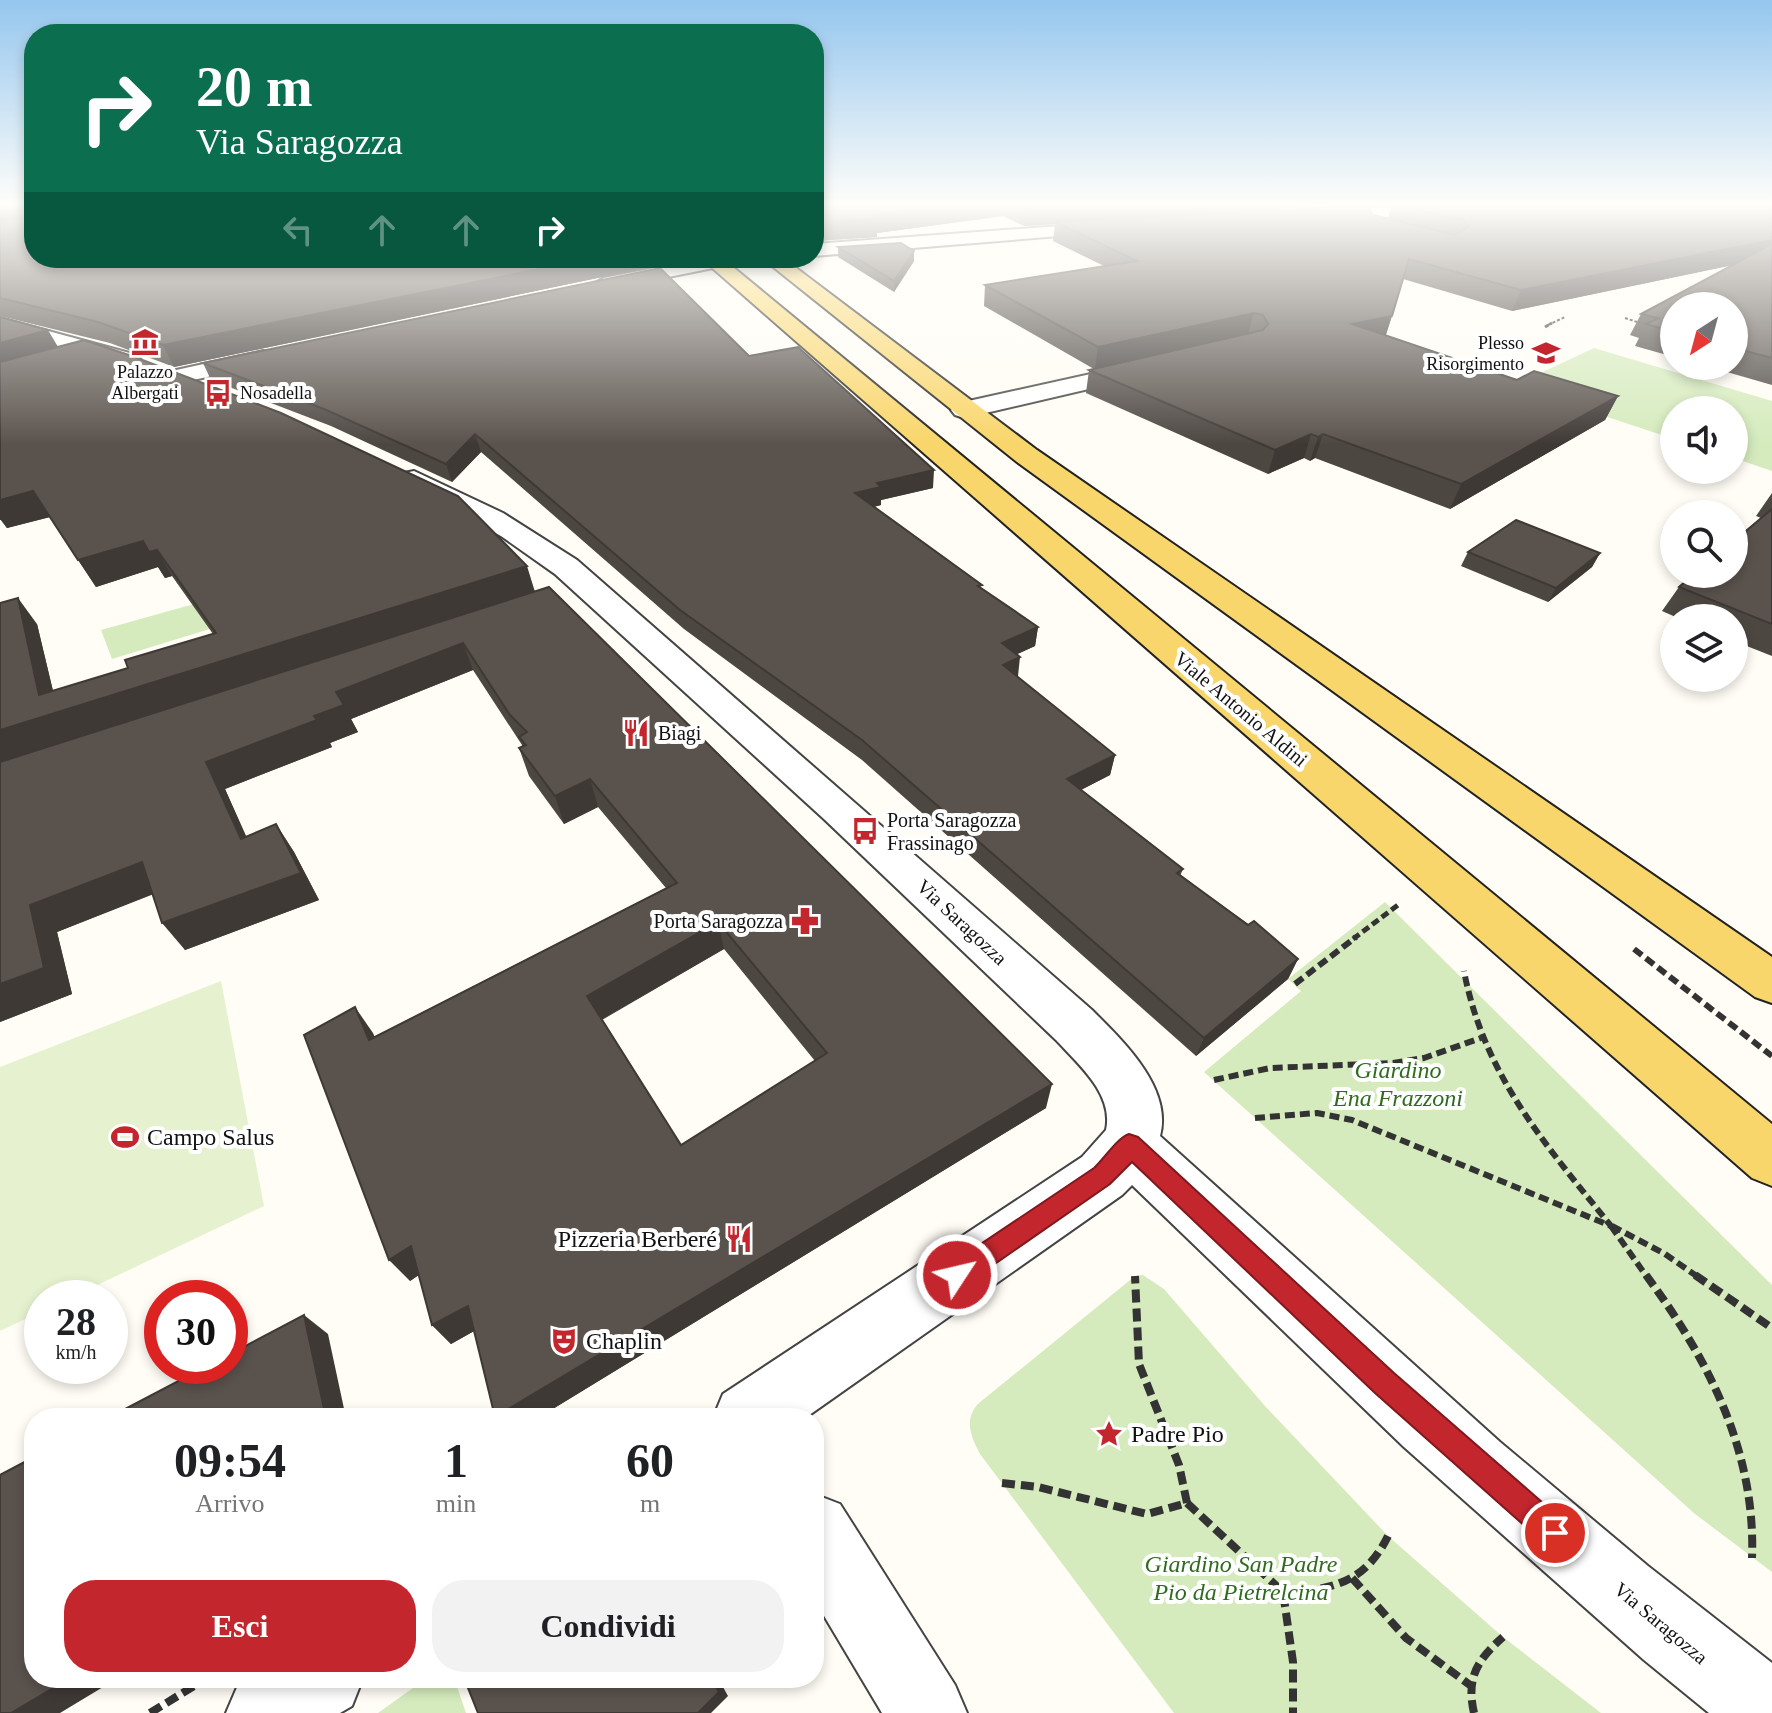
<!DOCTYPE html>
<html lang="it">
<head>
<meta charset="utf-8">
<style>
	body { margin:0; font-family:Georgia,serif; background:#f2f2f2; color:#202124; height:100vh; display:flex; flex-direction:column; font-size:30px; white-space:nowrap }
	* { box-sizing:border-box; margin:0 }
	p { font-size:26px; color:#757577 }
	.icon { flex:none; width:44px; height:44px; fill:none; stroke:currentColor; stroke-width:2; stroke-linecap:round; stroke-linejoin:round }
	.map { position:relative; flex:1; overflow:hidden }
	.panel { position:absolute; left:24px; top:1408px; width:800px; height:280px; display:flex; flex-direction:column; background:#fff; border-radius:32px; box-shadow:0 4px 12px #0003 }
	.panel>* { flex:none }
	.hud { position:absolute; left:24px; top:24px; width:800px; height:244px; border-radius:32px; box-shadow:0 4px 12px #0003; background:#0b6e4f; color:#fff; overflow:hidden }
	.needle { width:52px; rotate:216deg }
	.tools { position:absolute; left:1660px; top:292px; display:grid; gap:16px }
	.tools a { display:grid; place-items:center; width:88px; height:88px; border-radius:50%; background:#fff; box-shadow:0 4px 12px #0003; font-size:40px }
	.speed { position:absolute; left:24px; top:1280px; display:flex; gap:16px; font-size:40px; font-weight:700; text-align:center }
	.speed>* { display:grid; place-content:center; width:104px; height:104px; border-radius:50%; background:#fff; box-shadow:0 4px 12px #0003; line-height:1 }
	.speed small { font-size:20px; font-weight:400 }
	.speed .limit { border:12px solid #d22; background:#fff; color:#111 }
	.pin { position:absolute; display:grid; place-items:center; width:68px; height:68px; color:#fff; margin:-34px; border:4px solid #fff; border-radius:50%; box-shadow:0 2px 8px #0007 }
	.me { position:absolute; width:88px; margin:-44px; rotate:55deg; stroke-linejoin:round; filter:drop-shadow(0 0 6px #0008) }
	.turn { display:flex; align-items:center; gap:28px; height:168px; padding:0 40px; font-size:36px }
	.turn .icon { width:104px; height:104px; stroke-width:2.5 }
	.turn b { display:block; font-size:56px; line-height:68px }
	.lanes { display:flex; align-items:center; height:76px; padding:0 40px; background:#0003; justify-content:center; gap:40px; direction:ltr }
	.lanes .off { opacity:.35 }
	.eta { display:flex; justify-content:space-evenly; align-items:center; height:136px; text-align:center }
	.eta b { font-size:48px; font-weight:800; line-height:56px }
	.action { display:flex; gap:16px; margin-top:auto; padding:16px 40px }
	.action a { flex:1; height:92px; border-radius:32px; background:#c4262e; color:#fff; font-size:32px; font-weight:800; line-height:92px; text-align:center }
	.action a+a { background:#f2f2f2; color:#202124 }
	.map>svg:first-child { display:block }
	.green { fill:#d5ebbd }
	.pitch { fill:#e6f2cf }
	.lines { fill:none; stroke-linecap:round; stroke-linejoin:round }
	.minor-casing { stroke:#444; stroke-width:4 }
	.major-casing { stroke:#222; stroke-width:4 }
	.path-far4 { stroke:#333; stroke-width:2; stroke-dasharray:3 2; stroke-linecap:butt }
	.path-far3 { stroke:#333; stroke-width:3; stroke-dasharray:4 2; stroke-linecap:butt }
	.path-far2 { stroke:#333; stroke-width:5; stroke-dasharray:8 4; stroke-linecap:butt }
	.path-far1 { stroke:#333; stroke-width:6; stroke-dasharray:10 5; stroke-linecap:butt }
	.path { stroke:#333; stroke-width:8; stroke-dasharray:13 6; stroke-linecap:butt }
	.minor { fill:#fff; fill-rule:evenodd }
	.major { fill:#f9d66b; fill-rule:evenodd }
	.wall { fill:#4d4742; fill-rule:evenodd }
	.shaded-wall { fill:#3f3936 }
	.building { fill:#5a524d; stroke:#3f3936; stroke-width:2; fill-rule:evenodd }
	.route { fill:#c4262e; stroke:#7f191e; stroke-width:2 }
	.labels { text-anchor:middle; stroke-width:8; stroke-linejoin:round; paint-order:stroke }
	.far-poi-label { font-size:18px; fill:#111; stroke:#fff; text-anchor:end }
	.street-label { font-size:20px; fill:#111; stroke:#fff }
	.poi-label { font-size:20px; fill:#111; stroke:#fff; text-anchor:start }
	.near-park-label { font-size:24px; font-style:italic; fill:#2f6b1f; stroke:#fff }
	.near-poi-label { font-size:24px; fill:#111; stroke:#fff; text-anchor:start }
</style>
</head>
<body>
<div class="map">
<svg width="1772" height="1713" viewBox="0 0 1772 1713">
	<rect width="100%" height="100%" fill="#fffdf5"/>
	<!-- green -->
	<g class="green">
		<polygon points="1594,348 1772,401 1772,471 1734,458 1734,410 1674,410 1674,439 1513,386"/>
		<polygon points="194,604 226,624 112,659 101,630"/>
		<polygon points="1385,902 1772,1285 1772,1572 1695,1514 1204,1072 1301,991 1288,979"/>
		<path d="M 1143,1275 L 1164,1289 L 1265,1406 L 1388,1536 L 1503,1637 L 1601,1713 L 1174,1713 L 980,1454 C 971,1437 963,1419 979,1403 L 1135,1276 Z"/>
		<polygon points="427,1678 454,1678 466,1713 378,1713"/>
	</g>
	<!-- pitch -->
	<polygon class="pitch" points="221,981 264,1206 70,1298 42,1298 42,1311 0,1331 0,1067"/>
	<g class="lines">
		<!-- minor casing -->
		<g class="minor-casing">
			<g id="minor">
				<polygon points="1454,206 1459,210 1451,215 1312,219 1303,214 1312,209"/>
				<polygon points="1115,222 1124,227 1121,231 814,256 814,244"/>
				<polygon points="704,258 742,258 733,264 604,290 594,284 604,278"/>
				<polygon points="0,318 137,355 141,360 137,365 129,367 0,332"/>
				<polygon points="263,351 271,353 275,358 271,363 175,384 167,382 163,377 167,372"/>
				<polygon points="1145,362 1153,364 1157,369 1153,374 964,418 955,415 951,410 955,405 964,402"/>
				<path d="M 414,471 L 503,513 L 577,560 L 1092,1010 C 1123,1041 1173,1088 1160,1136 L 1500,1442 L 1648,1566 L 1772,1663 L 1772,1713 L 1709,1713 L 1644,1660 L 1404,1447 L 1132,1185 L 1122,1195 L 805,1418 L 713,1418 L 723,1394 L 1082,1157 L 1106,1130 C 1114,1094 1078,1064 1056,1040 L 824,819 L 555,574 L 501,536 L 404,485 L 400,479 L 404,473 Z"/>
				<polygon points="814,1494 840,1504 955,1685 967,1713 882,1713 814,1599"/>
				<polygon points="249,1678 363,1678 352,1706 340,1713 226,1713 238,1685"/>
			</g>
		</g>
		<!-- major casing -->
		<g class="major-casing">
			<g id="major">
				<polygon points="701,258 722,258 1772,1124 1772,1186 1752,1178"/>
				<polygon points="762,258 783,258 1037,450 1772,957 1772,1003 1755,997 1017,462"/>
			</g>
		</g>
		<!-- path-far4 -->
		<g class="path-far4">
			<polyline points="1625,318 1637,322"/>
			<polyline points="1548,325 1565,317"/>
		</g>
		<!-- path-far3 -->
		<polyline class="path-far3" points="1545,327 1552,323"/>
		<!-- path-far2 -->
		<polyline class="path-far2" points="1353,939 1398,905"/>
		<!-- path-far1 -->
		<g class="path-far1">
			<polyline points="1634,949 1772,1056"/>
			<polyline points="1295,984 1356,937"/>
			<polyline points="1214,1080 1270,1068 1393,1063 1424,1058 1481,1038"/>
			<path d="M 1255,1118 L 1317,1113 L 1352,1120 L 1611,1226 C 1546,1145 1484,1076 1464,971"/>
			<polyline points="1611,1226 1647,1277"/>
			<polyline points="1612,1226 1665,1254 1698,1277"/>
		</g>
		<!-- path -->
		<g class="path">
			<path d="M 1646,1275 C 1708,1359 1756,1451 1752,1558"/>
			<polyline points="1695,1275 1772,1328"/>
			<polyline points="650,1418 660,1412 689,1414"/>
			<polyline points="1002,1483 1038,1487 1147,1514 1187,1503 1179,1465 1139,1364 1135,1276"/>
			<polyline points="1187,1503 1283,1592 1293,1662 1293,1713"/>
			<polyline points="1352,1578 1406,1638 1470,1685"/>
			<path d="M 1283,1592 C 1332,1590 1365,1583 1388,1536"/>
			<polyline points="150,1713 207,1678"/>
			<path d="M 1474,1713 C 1466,1678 1477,1660 1503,1637"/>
		</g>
		<!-- minor -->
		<use href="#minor" class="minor"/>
		<!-- major -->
		<use href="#major" class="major"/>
	</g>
	<!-- wall -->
	<g class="wall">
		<polygon points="0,206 34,258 644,258 645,268 174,367 110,343 0,316"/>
		<path d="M 814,206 L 1772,206 L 1772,385 L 1706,366 L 1734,366 L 1734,306 L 1674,306 L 1674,357 L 1635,346 L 1639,338 L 1630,335 L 1641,314 L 1732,265 L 1512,311 L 1403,279 L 1386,335 L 1517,380 L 1618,396 L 1605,420 L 1450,509 L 1315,458 L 1310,461 L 1304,458 L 1268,474 L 1086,393 L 1089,370 L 1094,369 L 984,306 L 985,285 L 1104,266 L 1053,241 L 1055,224 L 1024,226 L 1003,216 L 877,233 L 877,237 L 814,241 ZM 1317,206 L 1349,206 L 1199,214 ZM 1372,206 L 1392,206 L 1388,219 L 1373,215 L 1370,211 Z"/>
		<polygon points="838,247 914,251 914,261 894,292 838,257"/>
		<path d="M 0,317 L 535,591 L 1046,1108 L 538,1418 L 496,1418 L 474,1331 L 451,1344 L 432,1325 L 419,1275 L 410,1281 L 373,1033 L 374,1037 L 666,888 L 598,807 L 564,824 L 529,776 L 519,748 L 522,747 L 522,745 L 473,670 L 351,719 L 358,732 L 330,743 L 332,747 L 225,789 L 246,837 L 276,824 L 294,852 L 319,900 L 185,950 L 152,894 L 57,932 L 72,994 L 0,1022 L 37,624 L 53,691 L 128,668 L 213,634 L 172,576 L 165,578 L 158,567 L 96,587 L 50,517 L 7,528 L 1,520 L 0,520 ZM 724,949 L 815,1061 L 681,1145 L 602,1020 Z"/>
		<polygon points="749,356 933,488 881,500 881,505 874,507 982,589 1038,627 1035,646 1017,654 1017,676 1115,755 1110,775 1081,790 1183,869 1180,876 1298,959 1288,979 1196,1056 862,760 684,629 481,452 452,482 331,426 211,380 203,363"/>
		<polygon points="1772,493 1772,656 1734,641 1734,618 1678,618 1662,611 1679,587 1761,518 1756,516"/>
		<polygon points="1468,552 1600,553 1592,567 1548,602 1461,566"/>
	</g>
	<!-- shaded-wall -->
	<g class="shaded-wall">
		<polygon points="0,206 28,206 34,217 0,226"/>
		<polygon points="944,206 1004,206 1003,216 877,233 877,237 814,241 814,223"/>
		<polygon points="1065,206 1317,206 1059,224 1055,222 1055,224 1024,226 1026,208"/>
		<polygon points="1772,240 1772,257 1512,311 1521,290"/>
		<polygon points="914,251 914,261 894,292 894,281"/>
		<polygon points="594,258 644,258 645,268 174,367 163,345"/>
		<polygon points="1254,313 1248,334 1095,369 1098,347"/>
		<polygon points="1392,316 1385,337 1352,324"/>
		<polygon points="48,330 61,352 0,369 0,343"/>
		<polygon points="1618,396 1605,420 1450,509 1461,484"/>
		<polygon points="475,434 481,452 452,482 446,464"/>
		<polygon points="1311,434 1304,458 1268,474 1275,450"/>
		<polygon points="1323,434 1315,458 1310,461 1318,437"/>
		<polygon points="934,470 933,488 881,500 881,505 855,511 855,493 877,483"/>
		<polygon points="33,491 50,517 7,528 1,520 0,520 0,500"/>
		<polygon points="143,541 157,550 172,576 165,578 158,567 96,587 78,560"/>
		<polygon points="1600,553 1592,567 1548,602 1556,588"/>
		<polygon points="527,566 535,592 0,765 0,730 39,695 18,598 37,624 58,712"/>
		<polygon points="1038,627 1035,646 1000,662 1002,643"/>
		<polygon points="463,643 473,670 351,719 358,732 330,743 332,747 225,789 260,867 241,839 206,762 314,716 336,692"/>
		<polygon points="1020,657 1018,676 1001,685 1003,665"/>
		<polygon points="1115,755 1110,775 1063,799 1067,779"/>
		<polygon points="590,779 598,807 564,824 555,796"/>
		<polygon points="276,824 294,852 319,900 185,950 162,923"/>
		<polygon points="142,862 164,890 57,932 72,994 0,1022 0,984 30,905"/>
		<polygon points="718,922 724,949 597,1022 587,996"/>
		<polygon points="1298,959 1288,979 1196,1056 1204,1038"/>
		<polygon points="355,1007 373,1033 387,1066 369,1040"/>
		<polygon points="1052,1084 1046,1108 538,1418 495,1417"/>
		<polygon points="411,1246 430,1267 410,1281 389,1260"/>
		<polygon points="468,1306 485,1325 451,1344 432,1325"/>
		<polygon points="304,1315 328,1334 346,1418 326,1418"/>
		<polygon points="70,1678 118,1678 60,1713 11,1713"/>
		<polygon points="711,1678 718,1678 728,1696 711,1713 698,1713"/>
	</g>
	<!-- building -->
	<g class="building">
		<polygon points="26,206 34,206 34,258 594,258 163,345 98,322 0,298 0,221 24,217"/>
		<polygon points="814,206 944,206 872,215 877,218 814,223"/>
		<polygon points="1020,206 1065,206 1026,208"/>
		<polygon points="1354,206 1371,206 1368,208 1373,215 1455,235 1468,227 1463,220 1400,206 1772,206 1772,240 1521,290 1409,259 1392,316 1352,324 1517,380 1534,371 1618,396 1461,484 1323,434 1318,437 1311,434 1275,450 1089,370 1263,330 1268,324 1263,315 1254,313 1098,347 985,285 1137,261 1055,222"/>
		<polygon points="901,243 914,251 894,281 838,247"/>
		<polygon points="1772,244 1772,358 1734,348 1734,306 1674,306 1674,332 1646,324 1658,318 1641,314"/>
		<polygon points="660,268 749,356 798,347 934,470 877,483 881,487 855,493 982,585 978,586 1038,627 1002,643 1020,657 1003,665 1115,755 1067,779 1183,869 1177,873 1248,925 1254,921 1298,959 1204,1038 862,740 680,610 475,434 446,464 324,409 203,363"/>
		<polygon points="0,317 48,330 0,343"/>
		<polygon points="84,340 132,356 281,413 458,496 527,566 0,730 0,603 18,598 39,695 128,668 125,660 216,633 157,550 149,552 143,541 78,560 33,491 0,500 0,362"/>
		<polygon points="1772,509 1772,624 1679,587 1694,574 1734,574 1734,541"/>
		<polygon points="1516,520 1600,553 1556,588 1468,552"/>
		<path d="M 549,587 L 1052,1084 L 495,1417 L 468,1306 L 432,1325 L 411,1246 L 389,1260 L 304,1035 L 355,1007 L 369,1040 L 677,883 L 590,779 L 555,796 L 519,748 L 526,745 L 519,737 L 527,732 L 510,715 L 463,643 L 336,692 L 344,705 L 314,716 L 317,720 L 206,762 L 241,839 L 276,824 L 301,873 L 162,923 L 142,862 L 30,905 L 44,968 L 0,984 L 0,762 ZM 718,922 L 827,1053 L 681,1145 L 587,996 Z"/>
		<polygon points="304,1315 326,1418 108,1418 207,1366 230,1366 230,1354"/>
		<polygon points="34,1457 34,1678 70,1678 11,1713 0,1713 0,1475"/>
		<polygon points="464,1678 711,1678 719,1692 698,1713 478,1713"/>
	</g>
	<!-- sky -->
	<linearGradient id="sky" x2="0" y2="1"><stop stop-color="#95c6ee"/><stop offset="0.46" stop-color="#fffefa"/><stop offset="1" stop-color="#fffefa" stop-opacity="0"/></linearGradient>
	<rect width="1772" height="445" fill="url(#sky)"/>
	<!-- route -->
	<path class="route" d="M 1129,1134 L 1138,1137 L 1394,1373 L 1566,1523 L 1570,1533 L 1566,1544 L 1555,1548 L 1545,1544 L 1375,1393 L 1132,1162 L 1110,1184 L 966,1284 L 957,1288 L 948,1284 L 944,1275 L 948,1266 L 1094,1168 C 1105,1158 1116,1139 1129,1134 Z"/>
	<!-- icons -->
	<defs>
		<g id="museum-bare" transform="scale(2.16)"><path d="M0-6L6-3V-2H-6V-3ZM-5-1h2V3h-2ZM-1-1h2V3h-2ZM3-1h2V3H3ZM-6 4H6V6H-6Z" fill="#c4262e" stroke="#fff" stroke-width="2.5" paint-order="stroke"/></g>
		<g id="university-bare" transform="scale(2.16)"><path d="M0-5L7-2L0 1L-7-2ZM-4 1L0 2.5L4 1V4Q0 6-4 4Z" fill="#c4262e" stroke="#fff" stroke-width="2.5" paint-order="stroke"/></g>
		<g id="bus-bare" transform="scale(2.16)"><path d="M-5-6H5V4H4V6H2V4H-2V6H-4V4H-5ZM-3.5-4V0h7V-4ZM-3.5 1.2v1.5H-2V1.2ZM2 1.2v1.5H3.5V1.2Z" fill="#c4262e" stroke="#fff" stroke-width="2.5" paint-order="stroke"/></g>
		<g id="restaurant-bare" transform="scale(2.16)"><path d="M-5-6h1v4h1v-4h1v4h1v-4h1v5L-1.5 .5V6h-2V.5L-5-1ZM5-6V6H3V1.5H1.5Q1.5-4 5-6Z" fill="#c4262e" stroke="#fff" stroke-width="2.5" paint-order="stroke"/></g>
		<g id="pharmacy-bare" transform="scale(2.16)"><path d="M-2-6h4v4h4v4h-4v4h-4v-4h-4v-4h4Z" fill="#c4262e" stroke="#fff" stroke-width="2.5" paint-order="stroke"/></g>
		<g id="stadium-bare" transform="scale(2.16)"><path d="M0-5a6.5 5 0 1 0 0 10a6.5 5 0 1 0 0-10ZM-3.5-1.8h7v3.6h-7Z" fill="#c4262e" stroke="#fff" stroke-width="2.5" paint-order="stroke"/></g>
		<g id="theatre-bare" transform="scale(2.16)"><path d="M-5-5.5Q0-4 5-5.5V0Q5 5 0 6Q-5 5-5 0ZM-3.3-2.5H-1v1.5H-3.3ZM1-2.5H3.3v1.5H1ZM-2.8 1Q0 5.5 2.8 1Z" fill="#c4262e" stroke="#fff" stroke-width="2.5" paint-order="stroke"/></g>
		<g id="sight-bare" transform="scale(2.16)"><path d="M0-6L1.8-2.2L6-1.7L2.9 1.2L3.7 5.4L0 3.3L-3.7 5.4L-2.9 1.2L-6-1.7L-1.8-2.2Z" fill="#c4262e" stroke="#fff" stroke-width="2.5" paint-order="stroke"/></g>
	</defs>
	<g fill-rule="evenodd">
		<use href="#museum-bare" x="145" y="342"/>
		<use href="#university-bare" x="1546" y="353"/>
		<use href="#bus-bare" x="218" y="393"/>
		<use href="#restaurant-bare" x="636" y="733"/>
		<use href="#bus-bare" x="865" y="831"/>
		<use href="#pharmacy-bare" x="805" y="921"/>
		<use href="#stadium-bare" x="125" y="1137"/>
		<use href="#restaurant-bare" x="739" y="1239"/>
		<use href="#theatre-bare" x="564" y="1341"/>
		<use href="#sight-bare" x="1109" y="1434"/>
	</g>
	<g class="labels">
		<!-- far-poi labels -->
		<g class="far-poi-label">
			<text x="1524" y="349">Plesso<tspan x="1524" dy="21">Risorgimento</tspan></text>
			<text x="145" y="378" text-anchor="middle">Palazzo<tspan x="145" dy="21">Albergati</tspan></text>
			<text x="240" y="399" text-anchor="start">Nosadella</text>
		</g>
		<!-- street labels -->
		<g class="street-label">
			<text transform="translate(1241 709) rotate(40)" y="7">Viale Antonio Aldini</text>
			<text transform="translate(962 922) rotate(43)" y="7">Via Saragozza</text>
			<text transform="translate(1661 1623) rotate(40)" y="7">Via Saragozza</text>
		</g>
		<!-- poi labels -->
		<g class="poi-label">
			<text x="658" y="740">Biagi</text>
			<text x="887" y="827">Porta Saragozza<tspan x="887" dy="23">Frassinago</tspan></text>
			<text x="783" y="928" text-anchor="end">Porta Saragozza</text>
		</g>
		<!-- near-park labels -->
		<g class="near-park-label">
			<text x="1398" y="1078">Giardino<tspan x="1398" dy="28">Ena Frazzoni</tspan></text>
			<text x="1241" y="1572">Giardino San Padre<tspan x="1241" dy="28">Pio da Pietrelcina</tspan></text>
		</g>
		<!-- near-poi labels -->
		<g class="near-poi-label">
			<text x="147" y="1145">Campo Salus</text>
			<text x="717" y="1247" text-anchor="end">Pizzeria Berberé</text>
			<text x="586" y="1349">Chaplin</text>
			<text x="1131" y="1442">Padre Pio</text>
		</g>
	</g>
</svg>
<div class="tools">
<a><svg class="needle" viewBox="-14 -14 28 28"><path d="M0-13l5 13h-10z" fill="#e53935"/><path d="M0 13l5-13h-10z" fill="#757577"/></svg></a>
<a><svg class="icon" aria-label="sound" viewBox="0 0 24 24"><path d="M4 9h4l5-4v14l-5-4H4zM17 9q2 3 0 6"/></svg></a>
<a><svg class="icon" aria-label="search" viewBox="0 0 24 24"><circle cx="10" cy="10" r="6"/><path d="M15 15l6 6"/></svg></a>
<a><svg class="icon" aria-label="layers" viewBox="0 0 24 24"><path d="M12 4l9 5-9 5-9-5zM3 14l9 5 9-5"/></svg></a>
</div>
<div class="speed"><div>28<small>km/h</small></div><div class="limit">30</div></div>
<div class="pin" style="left:1555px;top:1533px;background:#d93025"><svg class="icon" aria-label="arrive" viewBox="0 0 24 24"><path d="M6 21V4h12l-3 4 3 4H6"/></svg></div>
<svg class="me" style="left:957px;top:1275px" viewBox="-20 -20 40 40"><circle r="17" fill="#c4262e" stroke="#fff" stroke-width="3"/><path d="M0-11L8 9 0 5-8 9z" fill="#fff"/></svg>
<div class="hud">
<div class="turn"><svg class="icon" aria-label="right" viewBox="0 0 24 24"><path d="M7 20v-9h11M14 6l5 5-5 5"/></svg><div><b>20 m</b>Via Saragozza</div></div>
<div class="lanes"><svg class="icon off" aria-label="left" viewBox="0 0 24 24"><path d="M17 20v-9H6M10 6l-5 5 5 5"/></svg><svg class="icon off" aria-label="ahead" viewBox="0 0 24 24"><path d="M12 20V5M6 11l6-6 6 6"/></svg><svg class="icon off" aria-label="ahead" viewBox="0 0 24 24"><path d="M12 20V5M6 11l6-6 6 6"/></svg><svg class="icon" aria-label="right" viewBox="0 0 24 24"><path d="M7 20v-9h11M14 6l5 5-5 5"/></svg></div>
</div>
<section class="panel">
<div class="eta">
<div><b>09:54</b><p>Arrivo</p></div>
<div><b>1</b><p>min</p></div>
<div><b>60</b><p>m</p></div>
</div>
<div class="action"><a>Esci</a><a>Condividi</a></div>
</section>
</div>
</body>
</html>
